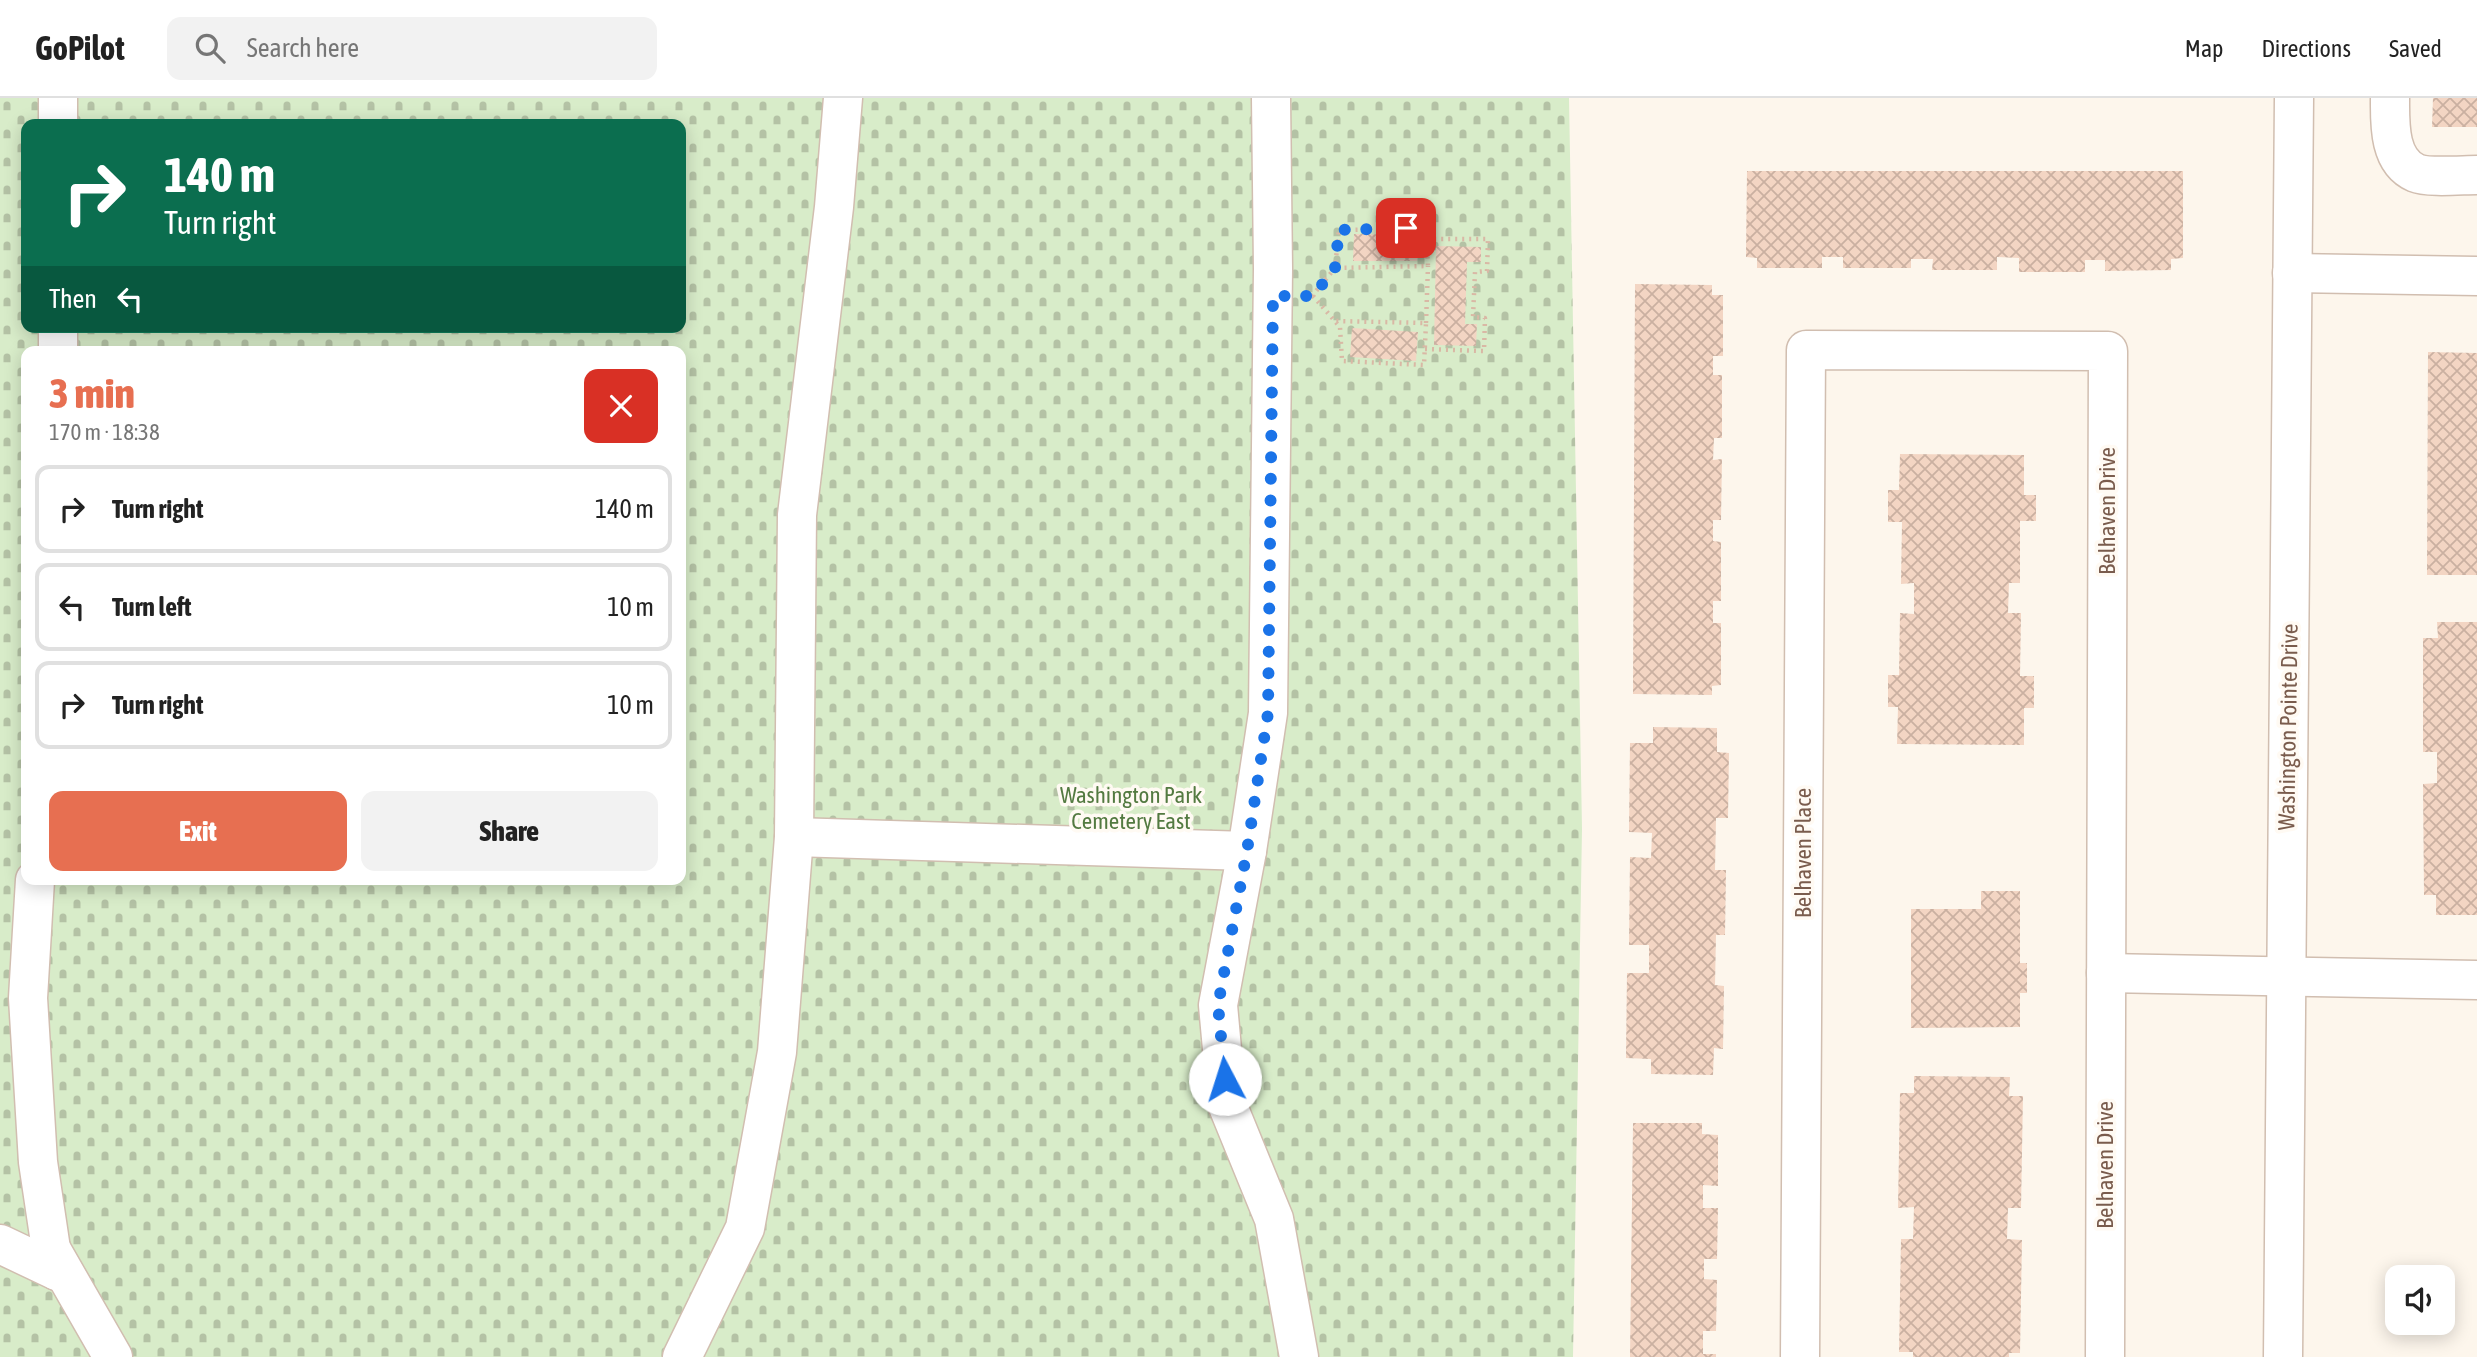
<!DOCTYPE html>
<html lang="en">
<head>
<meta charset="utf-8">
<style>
	body { margin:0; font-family:"Asap Condensed",sans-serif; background:#f2f2f2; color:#222; height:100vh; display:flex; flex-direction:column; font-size:26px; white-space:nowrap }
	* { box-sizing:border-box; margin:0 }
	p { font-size:23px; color:#767676 }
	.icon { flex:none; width:38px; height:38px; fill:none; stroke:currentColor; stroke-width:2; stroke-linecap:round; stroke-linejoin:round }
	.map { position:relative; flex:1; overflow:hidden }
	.drawer { position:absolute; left:21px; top:248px; width:665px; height:539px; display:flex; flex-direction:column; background:#fff; border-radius:14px; box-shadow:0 4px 18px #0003 }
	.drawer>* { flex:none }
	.hud { position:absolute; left:21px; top:21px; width:665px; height:214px; border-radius:14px; box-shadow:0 4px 18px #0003; background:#0b6e4f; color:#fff; overflow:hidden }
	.fabs { position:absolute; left:2385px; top:1167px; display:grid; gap:14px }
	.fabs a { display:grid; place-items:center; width:70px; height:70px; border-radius:14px; background:#fff; box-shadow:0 4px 18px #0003; font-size:35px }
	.pin { position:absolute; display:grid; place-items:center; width:60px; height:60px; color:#fff; margin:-30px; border-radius:14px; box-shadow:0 4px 10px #0006 }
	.me { position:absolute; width:77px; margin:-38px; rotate:355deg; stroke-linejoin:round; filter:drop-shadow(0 0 5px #0008) }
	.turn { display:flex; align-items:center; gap:24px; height:147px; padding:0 28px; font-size:32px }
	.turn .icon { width:91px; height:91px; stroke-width:2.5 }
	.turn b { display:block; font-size:49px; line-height:60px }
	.then { display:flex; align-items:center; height:66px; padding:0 28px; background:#0003; gap:14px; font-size:26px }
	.round { display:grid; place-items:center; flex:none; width:74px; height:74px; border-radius:14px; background:#f2f2f2 }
	.overview { display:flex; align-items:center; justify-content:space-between; height:119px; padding:0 28px }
	h1 { font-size:42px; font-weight:800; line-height:52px; color:#e76f51 }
	.primary-button { display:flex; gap:14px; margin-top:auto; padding:14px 28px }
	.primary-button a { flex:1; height:80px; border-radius:14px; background:#e76f51; color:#fff; font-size:28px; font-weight:800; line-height:80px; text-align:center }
	.primary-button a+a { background:#f2f2f2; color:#222 }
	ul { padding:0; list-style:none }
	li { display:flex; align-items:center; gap:21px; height:88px; margin:0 14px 10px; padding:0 14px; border:4px solid #e0e0e0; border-radius:14px }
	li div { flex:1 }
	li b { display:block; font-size:26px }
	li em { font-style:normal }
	header { display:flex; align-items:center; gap:42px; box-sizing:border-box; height:98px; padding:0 35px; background:#fff; border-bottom:2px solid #e0e0e0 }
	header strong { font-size:33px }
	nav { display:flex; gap:38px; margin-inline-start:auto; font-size:24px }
	.search { width:490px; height:63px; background:#f2f2f2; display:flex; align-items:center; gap:18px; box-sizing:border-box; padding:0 24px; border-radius:14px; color:#767676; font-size:26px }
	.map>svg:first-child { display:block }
	.cemetery { fill:url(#cemetery-stones); fill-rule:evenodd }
	.building { fill:url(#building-cross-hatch) }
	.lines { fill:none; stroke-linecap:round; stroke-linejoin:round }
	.minor-casing { stroke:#d1beb0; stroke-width:41 }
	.path { stroke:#d9b8a5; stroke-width:4.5; stroke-dasharray:2 5; stroke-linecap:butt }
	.minor { stroke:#fff; stroke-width:38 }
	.route { stroke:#1a73e8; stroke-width:12; stroke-dasharray:0 21.6 }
	.labels { text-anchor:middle; stroke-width:7; stroke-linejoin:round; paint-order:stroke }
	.street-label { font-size:23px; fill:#7a5c4d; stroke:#fffaf3 }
	.park-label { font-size:23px; fill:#537a41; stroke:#fffaf3 }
</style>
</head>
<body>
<header>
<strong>GoPilot</strong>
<div class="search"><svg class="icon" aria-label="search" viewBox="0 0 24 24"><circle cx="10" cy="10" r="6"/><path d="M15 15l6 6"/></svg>Search here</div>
<nav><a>Map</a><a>Directions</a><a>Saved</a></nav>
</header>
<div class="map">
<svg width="2477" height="1259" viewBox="0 0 2477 1259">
	<defs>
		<pattern id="cemetery-stones" width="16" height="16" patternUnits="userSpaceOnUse" patternTransform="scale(1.75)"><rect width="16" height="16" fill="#d8ecc9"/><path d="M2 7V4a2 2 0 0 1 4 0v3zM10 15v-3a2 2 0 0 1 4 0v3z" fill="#b4c2a5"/></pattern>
		<pattern id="building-cross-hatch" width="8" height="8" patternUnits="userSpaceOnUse" patternTransform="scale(1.75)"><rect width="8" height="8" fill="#f3d5c3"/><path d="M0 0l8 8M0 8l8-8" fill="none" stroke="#cab0a1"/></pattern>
	</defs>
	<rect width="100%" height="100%" fill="#fdf6ec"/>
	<!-- cemetery -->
	<path class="cemetery" d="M 0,0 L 1569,0 L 1582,731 L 1573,1259 L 0,1259 ZM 26,26 L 681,26 L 681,229 L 26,229 ZM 26,254 L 681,254 L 681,782 L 26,782 Z"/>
	<!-- building -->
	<g class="building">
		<polygon points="2433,0 2477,0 2477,29 2432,29"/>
		<polygon points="1747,73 2183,73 2183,160 2171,161 2171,172 2105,173 2105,162 2085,162 2085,174 2019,174 2019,160 1997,159 1997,172 1932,172 1933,161 1911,161 1911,170 1843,170 1843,159 1822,159 1822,170 1757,170 1757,160 1746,159"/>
		<polygon points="1354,136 1417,137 1417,163 1353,163"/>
		<polygon points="1436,148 1481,149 1481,164 1467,164 1465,226 1477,226 1476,248 1434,247"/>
		<polygon points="1635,186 1712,187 1712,197 1723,197 1723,258 1713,258 1713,277 1722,277 1722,340 1714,340 1713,362 1722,361 1721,422 1713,422 1713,443 1721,444 1721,503 1713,503 1713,525 1721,525 1721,587 1712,588 1712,597 1633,596"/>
		<polygon points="1352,230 1418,234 1416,263 1350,259"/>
		<polygon points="2428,254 2477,255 2477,477 2427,477"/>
		<polygon points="1900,356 2024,357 2024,397 2036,397 2036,423 2020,423 2020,485 2009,485 2008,515 2021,515 2020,578 2034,578 2034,610 2024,610 2024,647 1897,646 1898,609 1888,609 1888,577 1899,577 1900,515 1914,516 1914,485 1901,486 1902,424 1888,424 1888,392 1899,392"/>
		<polygon points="2437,524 2477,524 2477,817 2436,817 2436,797 2424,797 2423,686 2437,685 2437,654 2423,654 2423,540 2438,540"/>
		<polygon points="1653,629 1717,630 1717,654 1729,655 1728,720 1716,720 1715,772 1726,772 1725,837 1716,837 1715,887 1724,888 1723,951 1714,950 1713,977 1651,976 1651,961 1626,960 1627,875 1649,875 1649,847 1629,847 1630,759 1651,760 1652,735 1629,734 1630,645 1653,645"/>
		<polygon points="1981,793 2020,793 2020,865 2027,865 2027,895 2020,895 2020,929 1911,930 1911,811 1981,811"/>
		<polygon points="1914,978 2010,979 2009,998 2023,998 2021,1110 2008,1110 2007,1141 2022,1142 2020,1255 2009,1255 2009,1259 1913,1259 1913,1254 1899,1254 1901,1141 1913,1141 1914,1109 1898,1110 1900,995 1914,995"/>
		<polygon points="1633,1025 1702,1025 1702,1036 1718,1037 1718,1088 1703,1087 1703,1110 1718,1110 1717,1161 1704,1161 1704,1181 1717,1182 1716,1233 1703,1233 1703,1256 1716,1256 1716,1259 1630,1259"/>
	</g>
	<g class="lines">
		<!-- minor casing -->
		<g class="minor-casing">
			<g id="minor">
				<polyline points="58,0 58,26"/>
				<polyline points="1271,0 1273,171 1268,615 1247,753 1218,907 1227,1006 1274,1121 1299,1259"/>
				<path d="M 2390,0 C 2390,24 2388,63 2416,75 C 2428,80 2462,77 2477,77"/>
				<polyline points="2292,175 2477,178"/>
				<polyline points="58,229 58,254"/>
				<polyline points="794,739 1247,753"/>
				<polyline points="35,782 28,900 38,1064 51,1151 57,1173"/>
				<polyline points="2106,875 2477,882"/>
				<polyline points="0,1146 57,1173"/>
				<polyline points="51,1151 113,1259"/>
				<polyline points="682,1259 745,1130 777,954 794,739 797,417 834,109 843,0"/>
				<polyline points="1800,1259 1806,252 2108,253 2105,1259"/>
				<polyline points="2283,1259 2294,0"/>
			</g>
		</g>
		<!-- path -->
		<g class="path">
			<polyline points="1312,198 1335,170 1339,132 1426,131 1428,168 1335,170"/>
			<polyline points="1313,198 1340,229 1342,263 1424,267 1426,225 1334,223"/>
			<polyline points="1426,225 1428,168"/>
			<polyline points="1425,251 1484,253 1485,220 1473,219 1475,174 1487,173 1488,141 1427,141"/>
		</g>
		<!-- minor -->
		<use href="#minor" class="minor"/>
	</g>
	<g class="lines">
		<!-- route -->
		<polyline class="route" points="1225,981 1218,907 1247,753 1268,615 1273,198 1313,198 1335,170 1339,132 1406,130"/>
	</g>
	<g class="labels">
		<!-- street labels -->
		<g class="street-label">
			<text transform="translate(2107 413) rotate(-90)" y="8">Belhaven Drive</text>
			<text transform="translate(2288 629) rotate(-89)" y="8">Washington Pointe Drive</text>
			<text transform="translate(1803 755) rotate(-90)" y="8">Belhaven Place</text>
			<text transform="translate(2105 1067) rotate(-90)" y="8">Belhaven Drive</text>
		</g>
		<!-- park labels -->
		<g class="park-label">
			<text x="1131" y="705">Washington Park<tspan x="1131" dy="26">Cemetery East</tspan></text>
		</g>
	</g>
</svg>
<div class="fabs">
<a><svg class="icon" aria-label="sound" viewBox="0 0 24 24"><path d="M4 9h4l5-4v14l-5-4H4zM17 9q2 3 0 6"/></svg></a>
</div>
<div class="pin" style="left:1406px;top:130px;background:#d93025"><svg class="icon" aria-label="arrive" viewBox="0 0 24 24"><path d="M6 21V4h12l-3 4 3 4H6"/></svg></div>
<svg class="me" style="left:1225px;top:981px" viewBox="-20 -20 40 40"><circle r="19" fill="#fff"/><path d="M0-13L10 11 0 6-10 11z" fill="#1a73e8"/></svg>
<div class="hud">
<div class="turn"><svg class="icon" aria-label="right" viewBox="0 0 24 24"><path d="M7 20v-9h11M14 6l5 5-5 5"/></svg><div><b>140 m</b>Turn right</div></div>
<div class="then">Then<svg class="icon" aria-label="left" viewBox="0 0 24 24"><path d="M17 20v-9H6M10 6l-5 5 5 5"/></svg></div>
</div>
<section class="drawer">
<div class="overview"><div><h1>3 min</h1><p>170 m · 18:38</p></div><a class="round" style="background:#d93025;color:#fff"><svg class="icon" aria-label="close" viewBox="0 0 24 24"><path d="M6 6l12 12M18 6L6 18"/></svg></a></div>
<ul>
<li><svg class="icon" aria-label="right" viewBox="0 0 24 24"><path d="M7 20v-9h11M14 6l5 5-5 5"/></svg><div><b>Turn right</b></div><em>140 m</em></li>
<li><svg class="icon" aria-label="left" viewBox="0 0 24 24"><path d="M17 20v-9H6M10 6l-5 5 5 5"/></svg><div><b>Turn left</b></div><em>10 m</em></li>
<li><svg class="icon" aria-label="right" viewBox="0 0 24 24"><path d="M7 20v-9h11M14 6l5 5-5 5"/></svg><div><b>Turn right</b></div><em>10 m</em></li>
</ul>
<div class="primary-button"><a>Exit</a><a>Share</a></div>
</section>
</div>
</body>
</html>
